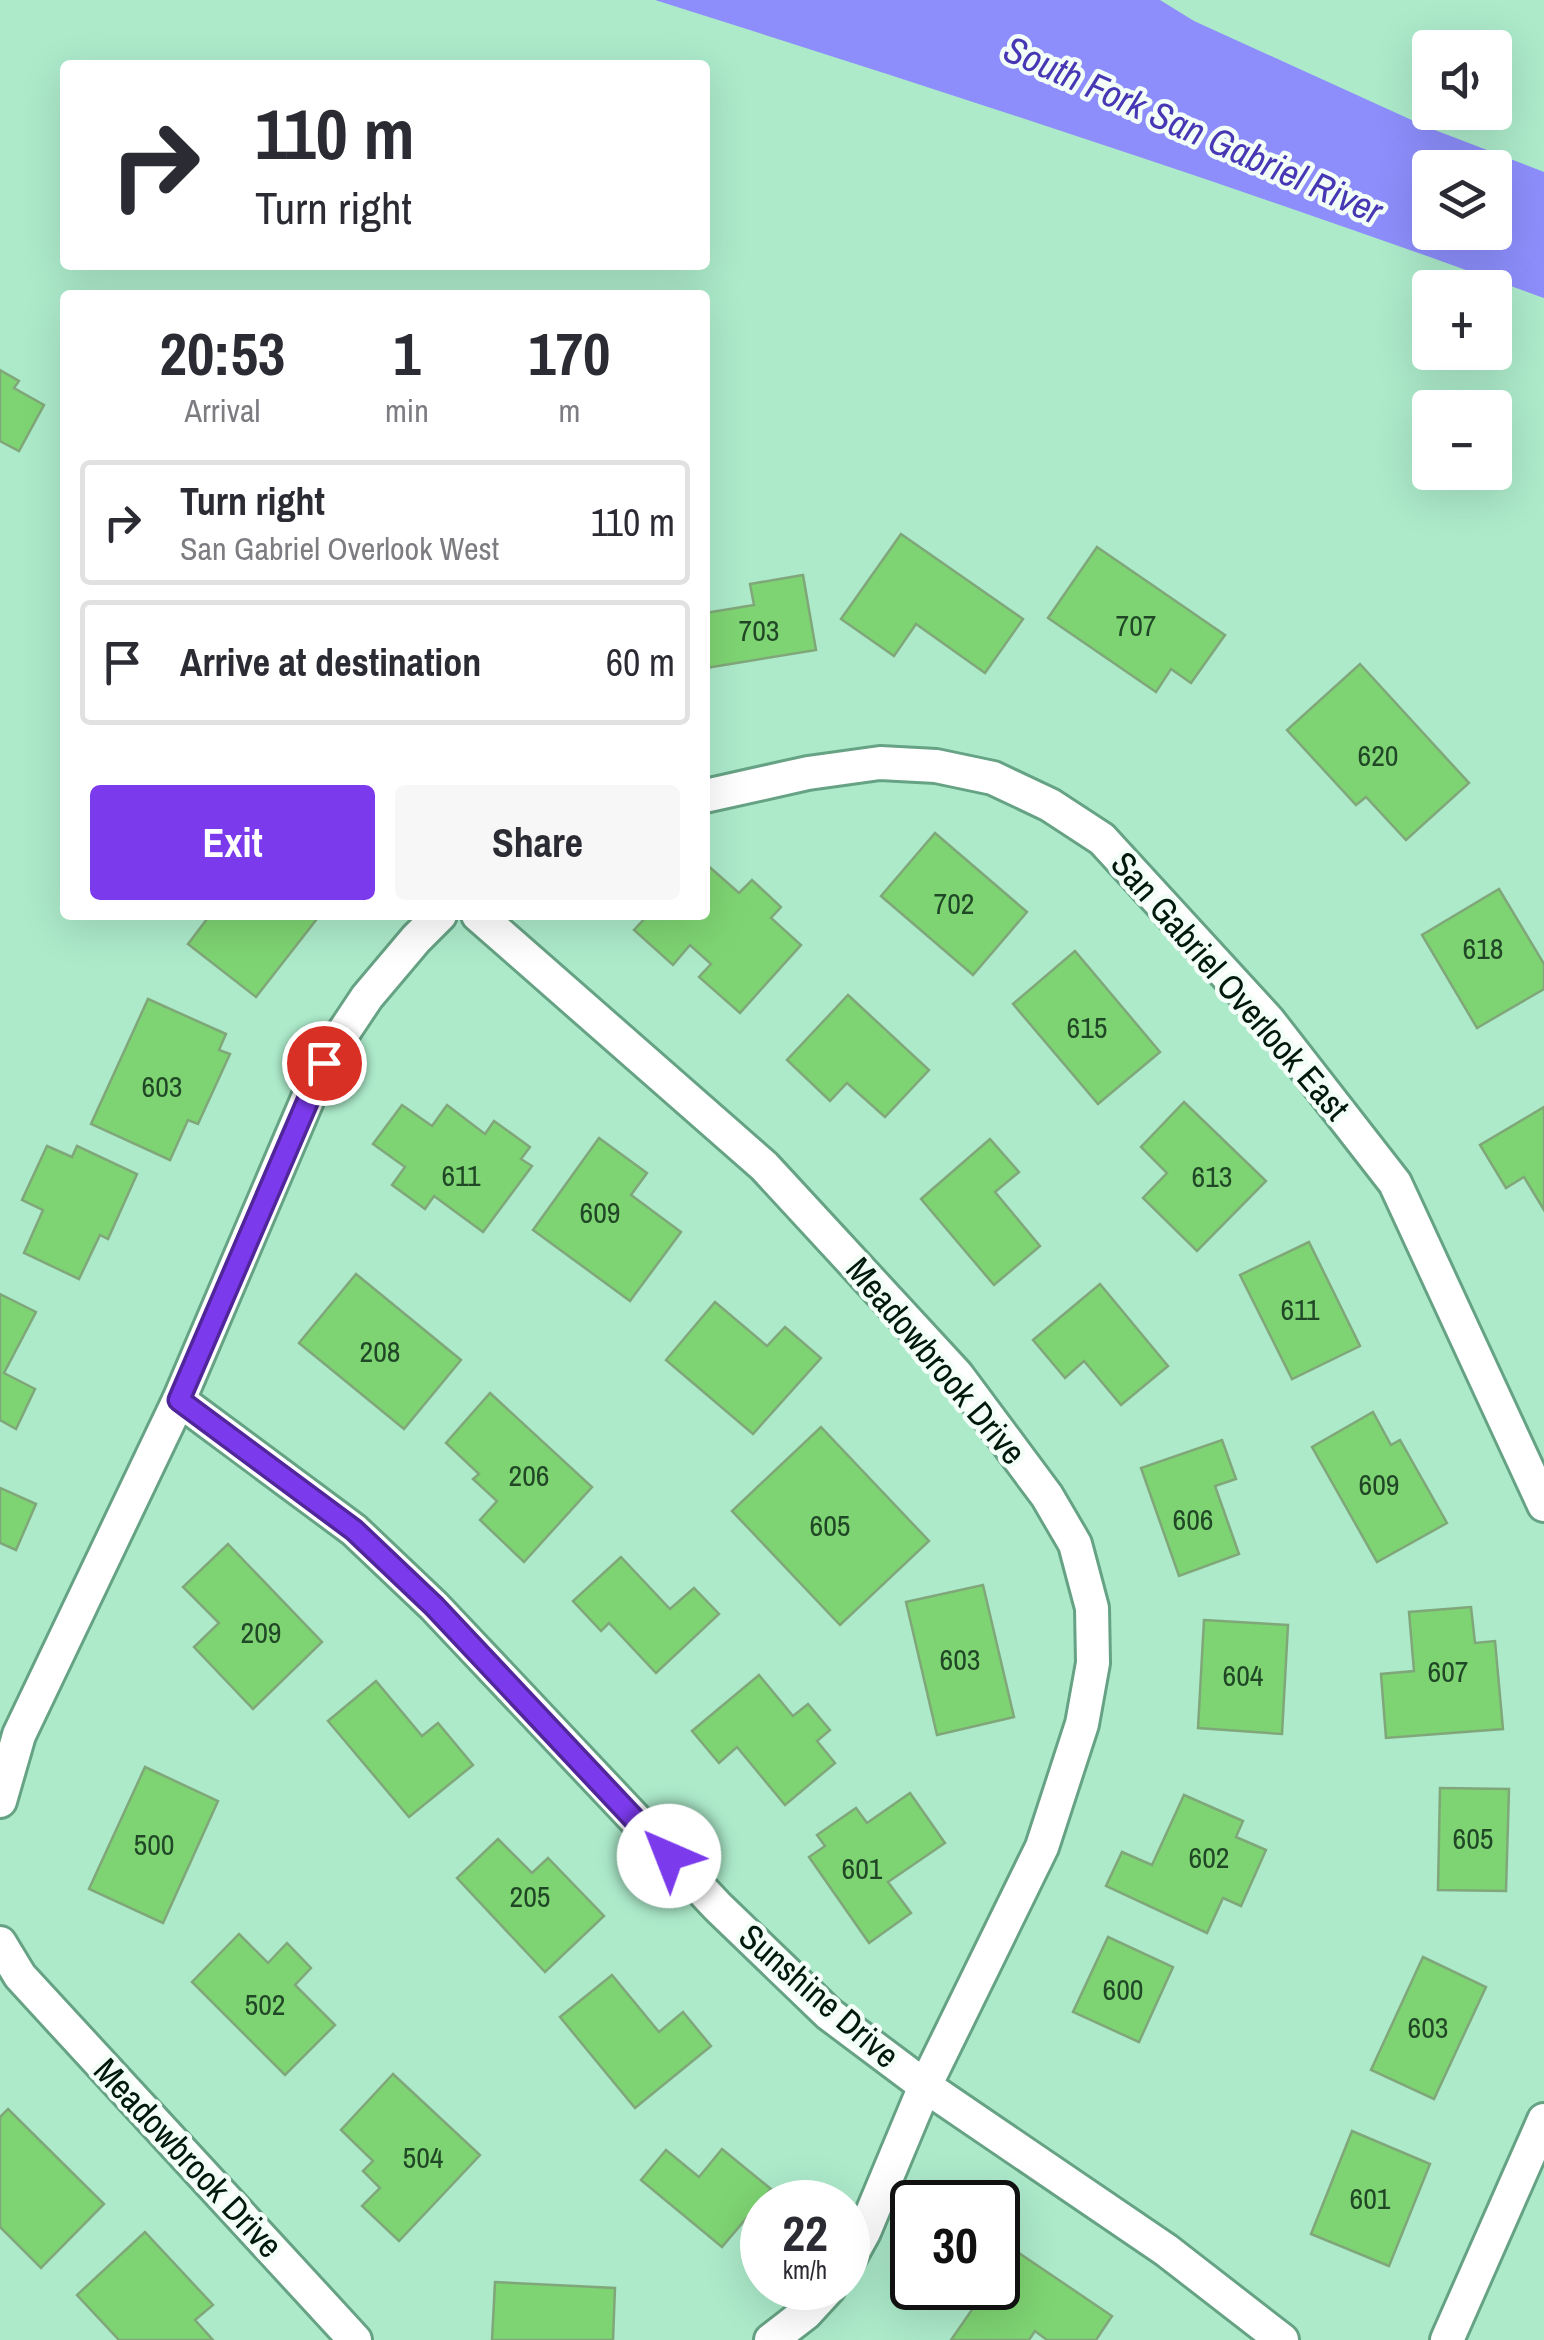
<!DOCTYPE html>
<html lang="en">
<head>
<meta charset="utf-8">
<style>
	body { margin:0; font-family:"Archivo Narrow",sans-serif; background:#f7f7f7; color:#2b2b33; height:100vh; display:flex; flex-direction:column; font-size:38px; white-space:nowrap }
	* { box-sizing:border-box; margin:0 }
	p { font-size:32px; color:#7c7c81 }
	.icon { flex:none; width:55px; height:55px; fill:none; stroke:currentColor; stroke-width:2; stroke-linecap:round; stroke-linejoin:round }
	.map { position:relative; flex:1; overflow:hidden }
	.panel { position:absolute; left:60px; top:290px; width:650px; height:630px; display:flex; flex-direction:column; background:#fff; border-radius:10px; box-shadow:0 10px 40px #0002 }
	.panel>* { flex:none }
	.guide { position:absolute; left:60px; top:60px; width:650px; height:210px; border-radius:10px; box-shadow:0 10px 40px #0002; background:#fff; color:#2b2b33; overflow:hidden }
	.controls { position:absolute; left:1412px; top:30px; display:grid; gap:20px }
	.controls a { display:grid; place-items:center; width:100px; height:100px; border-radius:10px; background:#fff; box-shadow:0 10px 40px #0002; font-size:50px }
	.speed { position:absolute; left:740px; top:2180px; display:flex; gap:20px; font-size:50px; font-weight:700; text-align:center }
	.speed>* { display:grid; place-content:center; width:130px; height:130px; border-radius:50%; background:#fff; box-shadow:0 10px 40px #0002; line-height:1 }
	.speed small { font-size:25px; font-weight:400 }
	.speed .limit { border:5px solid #111; border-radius:15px; background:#fff; color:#111 }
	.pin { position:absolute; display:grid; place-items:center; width:85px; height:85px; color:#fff; margin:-42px; border:5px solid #fff; border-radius:50%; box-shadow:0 2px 10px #0007 }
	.me { position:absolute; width:110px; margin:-55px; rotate:316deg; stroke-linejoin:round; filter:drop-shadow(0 0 8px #0008) }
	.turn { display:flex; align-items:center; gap:35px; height:210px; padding:0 30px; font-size:45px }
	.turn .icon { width:130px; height:130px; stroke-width:2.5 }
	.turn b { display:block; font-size:70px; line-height:85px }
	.eta { display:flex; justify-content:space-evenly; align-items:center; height:170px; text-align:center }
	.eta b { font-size:60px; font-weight:700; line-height:70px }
	.button { display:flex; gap:20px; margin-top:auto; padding:20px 30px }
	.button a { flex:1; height:115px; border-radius:10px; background:#7c3aed; color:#fff; font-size:40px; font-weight:700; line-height:115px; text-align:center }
	.button a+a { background:#f7f7f7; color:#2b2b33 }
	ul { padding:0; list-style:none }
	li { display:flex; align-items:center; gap:30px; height:125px; margin:0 20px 15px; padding:0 10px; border:5px solid #e1e1e2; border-radius:10px }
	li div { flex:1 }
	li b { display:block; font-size:38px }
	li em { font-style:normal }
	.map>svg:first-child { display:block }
	.water { fill:#8d8efb; fill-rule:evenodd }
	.building { fill:#7ed472; stroke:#80a77a; stroke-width:2.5 }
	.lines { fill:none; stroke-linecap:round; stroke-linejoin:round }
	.minor-casing { stroke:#66a284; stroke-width:38 }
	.minor { stroke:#fff; stroke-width:32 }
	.route-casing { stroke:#51269a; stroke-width:25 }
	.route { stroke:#7c3aed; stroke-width:18 }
	.labels { text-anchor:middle; stroke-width:9; stroke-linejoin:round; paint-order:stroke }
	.number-label { font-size:30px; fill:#204726 }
	.street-label { font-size:35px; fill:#01180d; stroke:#f2fef7 }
	.water-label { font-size:38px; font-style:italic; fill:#4737b4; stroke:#f2fef7 }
</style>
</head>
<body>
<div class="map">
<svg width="1544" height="2340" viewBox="0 0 1544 2340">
	<rect width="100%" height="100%" fill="#aceaca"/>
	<!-- water -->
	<path class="water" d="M 655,0 L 1160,0 L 1194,21 L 1427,127 L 1544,172 L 1544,298 C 1250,191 953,94 655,0 ZM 1430,168 L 1495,168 L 1495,232 L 1430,232 Z"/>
	<!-- building -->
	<g class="building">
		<polygon points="0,370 19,381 14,388 44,405 19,451 0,441"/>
		<polygon points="901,534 1023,619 985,673 916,624 894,656 841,619"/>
		<polygon points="1097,547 1225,635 1191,683 1171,669 1156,692 1048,618"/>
		<polygon points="803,575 816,650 706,668 705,613 754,605 750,584"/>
		<polygon points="1360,664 1469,783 1406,840 1366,797 1356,805 1287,730"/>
		<polygon points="935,833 1027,912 973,975 881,896"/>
		<polygon points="705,863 739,893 752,880 781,907 771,918 801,945 740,1013 699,977 711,964 690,945 673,965 634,930 648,915 705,915"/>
		<polygon points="1499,889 1544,964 1544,989 1477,1028 1422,935"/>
		<polygon points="210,915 320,915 256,997 188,944"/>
		<polygon points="1075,951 1160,1052 1098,1104 1013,1004"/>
		<polygon points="848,995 929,1070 885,1117 847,1083 830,1101 787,1060"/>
		<polygon points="148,999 226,1034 219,1050 230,1054 198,1124 188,1120 170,1160 91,1124"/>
		<polygon points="1184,1102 1266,1181 1197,1251 1143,1198 1167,1173 1141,1147"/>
		<polygon points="402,1105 432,1126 447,1105 485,1134 494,1121 530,1147 521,1159 532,1166 483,1232 434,1196 425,1209 392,1185 405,1167 373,1144"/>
		<polygon points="1544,1107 1544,1210 1524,1177 1506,1188 1480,1145"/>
		<polygon points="599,1138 647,1173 631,1195 681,1232 630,1301 533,1230"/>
		<polygon points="990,1139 1019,1172 995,1192 1040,1246 994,1285 921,1199"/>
		<polygon points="47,1146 72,1157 77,1146 137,1174 108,1239 100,1235 79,1279 24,1253 43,1210 22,1200"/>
		<polygon points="1309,1242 1360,1346 1292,1379 1240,1275"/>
		<polygon points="356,1274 461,1360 404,1429 299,1343"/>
		<polygon points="1100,1284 1168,1366 1121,1405 1084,1361 1065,1378 1033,1340"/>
		<polygon points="0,1294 36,1312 4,1373 35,1389 16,1429 0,1420"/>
		<polygon points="715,1302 767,1346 785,1327 821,1358 753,1434 666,1360"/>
		<polygon points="490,1393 592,1487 524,1562 480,1520 497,1501 473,1479 479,1474 446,1443"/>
		<polygon points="1373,1412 1391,1445 1400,1440 1447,1523 1377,1562 1312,1447"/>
		<polygon points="821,1427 929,1541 840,1625 732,1511"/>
		<polygon points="1222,1440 1236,1479 1215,1486 1239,1554 1179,1576 1141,1468"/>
		<polygon points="0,1488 36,1504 16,1550 0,1543"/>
		<polygon points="228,1544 322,1642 253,1709 194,1647 219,1623 183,1587"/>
		<polygon points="621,1557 670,1609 694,1588 719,1614 656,1673 609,1623 601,1631 573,1601"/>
		<polygon points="983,1585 1014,1717 937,1735 906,1602"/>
		<polygon points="1471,1607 1475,1643 1495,1641 1503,1729 1386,1738 1381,1674 1414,1671 1409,1612"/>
		<polygon points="1204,1620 1288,1625 1282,1734 1198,1728"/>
		<polygon points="759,1675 793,1716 808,1704 830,1730 817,1741 835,1763 785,1805 737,1747 719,1763 692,1731"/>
		<polygon points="376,1681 422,1736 438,1723 473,1765 409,1817 328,1721"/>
		<polygon points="145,1767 218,1801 163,1923 89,1889"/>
		<polygon points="1440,1788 1509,1789 1506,1891 1438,1890"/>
		<polygon points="910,1793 945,1843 888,1882 911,1913 869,1943 809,1857 825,1846 817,1835 856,1808 867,1823"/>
		<polygon points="1184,1795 1243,1821 1236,1837 1266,1850 1241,1906 1223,1898 1207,1933 1106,1886 1122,1852 1152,1865"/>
		<polygon points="498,1839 532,1873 548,1858 604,1916 545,1972 457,1878"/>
		<polygon points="239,1934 268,1963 287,1943 311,1968 295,1985 335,2025 285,2075 192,1982"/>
		<polygon points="1108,1937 1173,1967 1139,2042 1073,2012"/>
		<polygon points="1423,1957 1486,1987 1434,2099 1371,2070"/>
		<polygon points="612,1975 659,2032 683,2012 711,2046 635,2108 560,2017"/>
		<polygon points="393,2074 480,2155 399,2241 362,2206 380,2188 363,2171 373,2161 341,2130"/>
		<polygon points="8,2109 104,2204 41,2268 0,2227 0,2117"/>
		<polygon points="1352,2131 1430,2164 1389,2266 1311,2234"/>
		<polygon points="722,2149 771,2189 722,2247 641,2180 666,2150 699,2177"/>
		<polygon points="145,2232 213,2305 195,2320 213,2340 119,2340 77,2295"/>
		<polygon points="1013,2249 1112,2316 1096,2340 1047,2340 1035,2331 1029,2340 951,2340 987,2288 998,2288 998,2272"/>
		<polygon points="495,2282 615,2288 613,2340 492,2340"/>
	</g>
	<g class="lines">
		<!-- minor casing -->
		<g class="minor-casing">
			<g id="minor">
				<polyline points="705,796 808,773 880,763 936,766 993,778 1050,805 1102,839 1268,1020 1395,1183 1544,1505"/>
				<polyline points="478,915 764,1166 957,1375 1047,1496 1075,1544 1092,1608 1093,1663 1082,1724 1042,1847 925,2086 864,2232 848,2261"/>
				<polyline points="179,1400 354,1530 434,1606 718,1907 829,2014 925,2086 1166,2250 1282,2340"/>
				<polyline points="0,1801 19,1735 179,1400 323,1063 367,997 416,939 440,915"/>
				<polyline points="0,1943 20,1976 355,2340"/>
				<polyline points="771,2340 806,2313 829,2288"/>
				<polyline points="1447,2340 1544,2120"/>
			</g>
		</g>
		<!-- minor -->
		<use href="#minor" class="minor"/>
	</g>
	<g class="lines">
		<!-- route casing -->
		<g class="route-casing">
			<polyline id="route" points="324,1063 179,1400 354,1530 434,1606 669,1856"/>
		</g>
		<!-- route -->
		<use href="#route" class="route"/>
	</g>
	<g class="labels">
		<!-- number labels -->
		<g class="number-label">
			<text x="1136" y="636">707</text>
			<text x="759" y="641">703</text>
			<text x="1378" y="766">620</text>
			<text x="954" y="914">702</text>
			<text x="1483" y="959">618</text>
			<text x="1087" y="1038">615</text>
			<text x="162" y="1097">603</text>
			<text x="461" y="1186">611</text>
			<text x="1212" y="1187">613</text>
			<text x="600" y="1223">609</text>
			<text x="1300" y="1320">611</text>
			<text x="380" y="1362">208</text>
			<text x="529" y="1486">206</text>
			<text x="1379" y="1495">609</text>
			<text x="1193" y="1530">606</text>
			<text x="830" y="1536">605</text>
			<text x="261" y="1643">209</text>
			<text x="960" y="1670">603</text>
			<text x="1448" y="1682">607</text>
			<text x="1243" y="1686">604</text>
			<text x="1473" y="1849">605</text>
			<text x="154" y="1855">500</text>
			<text x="1209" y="1868">602</text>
			<text x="862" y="1879">601</text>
			<text x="530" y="1907">205</text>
			<text x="1123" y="2000">600</text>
			<text x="265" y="2015">502</text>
			<text x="1428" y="2038">603</text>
			<text x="423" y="2168">504</text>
			<text x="1370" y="2209">601</text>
		</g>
		<!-- street labels -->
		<g class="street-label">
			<text transform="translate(1230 986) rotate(49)" y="12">San Gabriel Overlook East</text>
			<text transform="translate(936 1361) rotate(50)" y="12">Meadowbrook Drive</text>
			<text transform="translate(819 1996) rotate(41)" y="12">Sunshine Drive</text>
			<text transform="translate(188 2158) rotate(47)" y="12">Meadowbrook Drive</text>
		</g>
		<!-- water labels -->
		<g class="water-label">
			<text transform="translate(1193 130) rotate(24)" y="13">South Fork San Gabriel River</text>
		</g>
	</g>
</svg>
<div class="controls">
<a><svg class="icon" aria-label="sound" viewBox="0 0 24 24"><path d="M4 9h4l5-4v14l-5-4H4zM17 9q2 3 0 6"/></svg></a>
<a><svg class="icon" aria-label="layers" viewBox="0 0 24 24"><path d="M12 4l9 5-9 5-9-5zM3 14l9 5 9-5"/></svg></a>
<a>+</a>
<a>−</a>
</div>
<div class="speed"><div>22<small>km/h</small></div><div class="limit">30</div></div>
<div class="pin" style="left:324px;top:1063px;background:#d93025"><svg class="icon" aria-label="arrive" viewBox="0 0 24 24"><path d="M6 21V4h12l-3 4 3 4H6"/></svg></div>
<svg class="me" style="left:669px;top:1856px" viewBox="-20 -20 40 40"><circle r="19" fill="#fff"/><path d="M0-13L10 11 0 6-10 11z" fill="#7c3aed"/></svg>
<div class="guide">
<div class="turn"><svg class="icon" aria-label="right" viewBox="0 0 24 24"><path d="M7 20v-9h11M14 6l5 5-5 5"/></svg><div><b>110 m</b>Turn right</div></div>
</div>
<section class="panel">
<div class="eta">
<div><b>20:53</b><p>Arrival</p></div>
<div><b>1</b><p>min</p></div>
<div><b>170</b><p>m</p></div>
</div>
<ul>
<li><svg class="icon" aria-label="right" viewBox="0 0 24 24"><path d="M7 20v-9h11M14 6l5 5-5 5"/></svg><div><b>Turn right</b><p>San Gabriel Overlook West</p></div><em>110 m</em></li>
<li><svg class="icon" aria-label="arrive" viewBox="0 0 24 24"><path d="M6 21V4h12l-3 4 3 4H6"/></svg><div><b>Arrive at destination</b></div><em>60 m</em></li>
</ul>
<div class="button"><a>Exit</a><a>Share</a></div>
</section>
</div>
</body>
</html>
